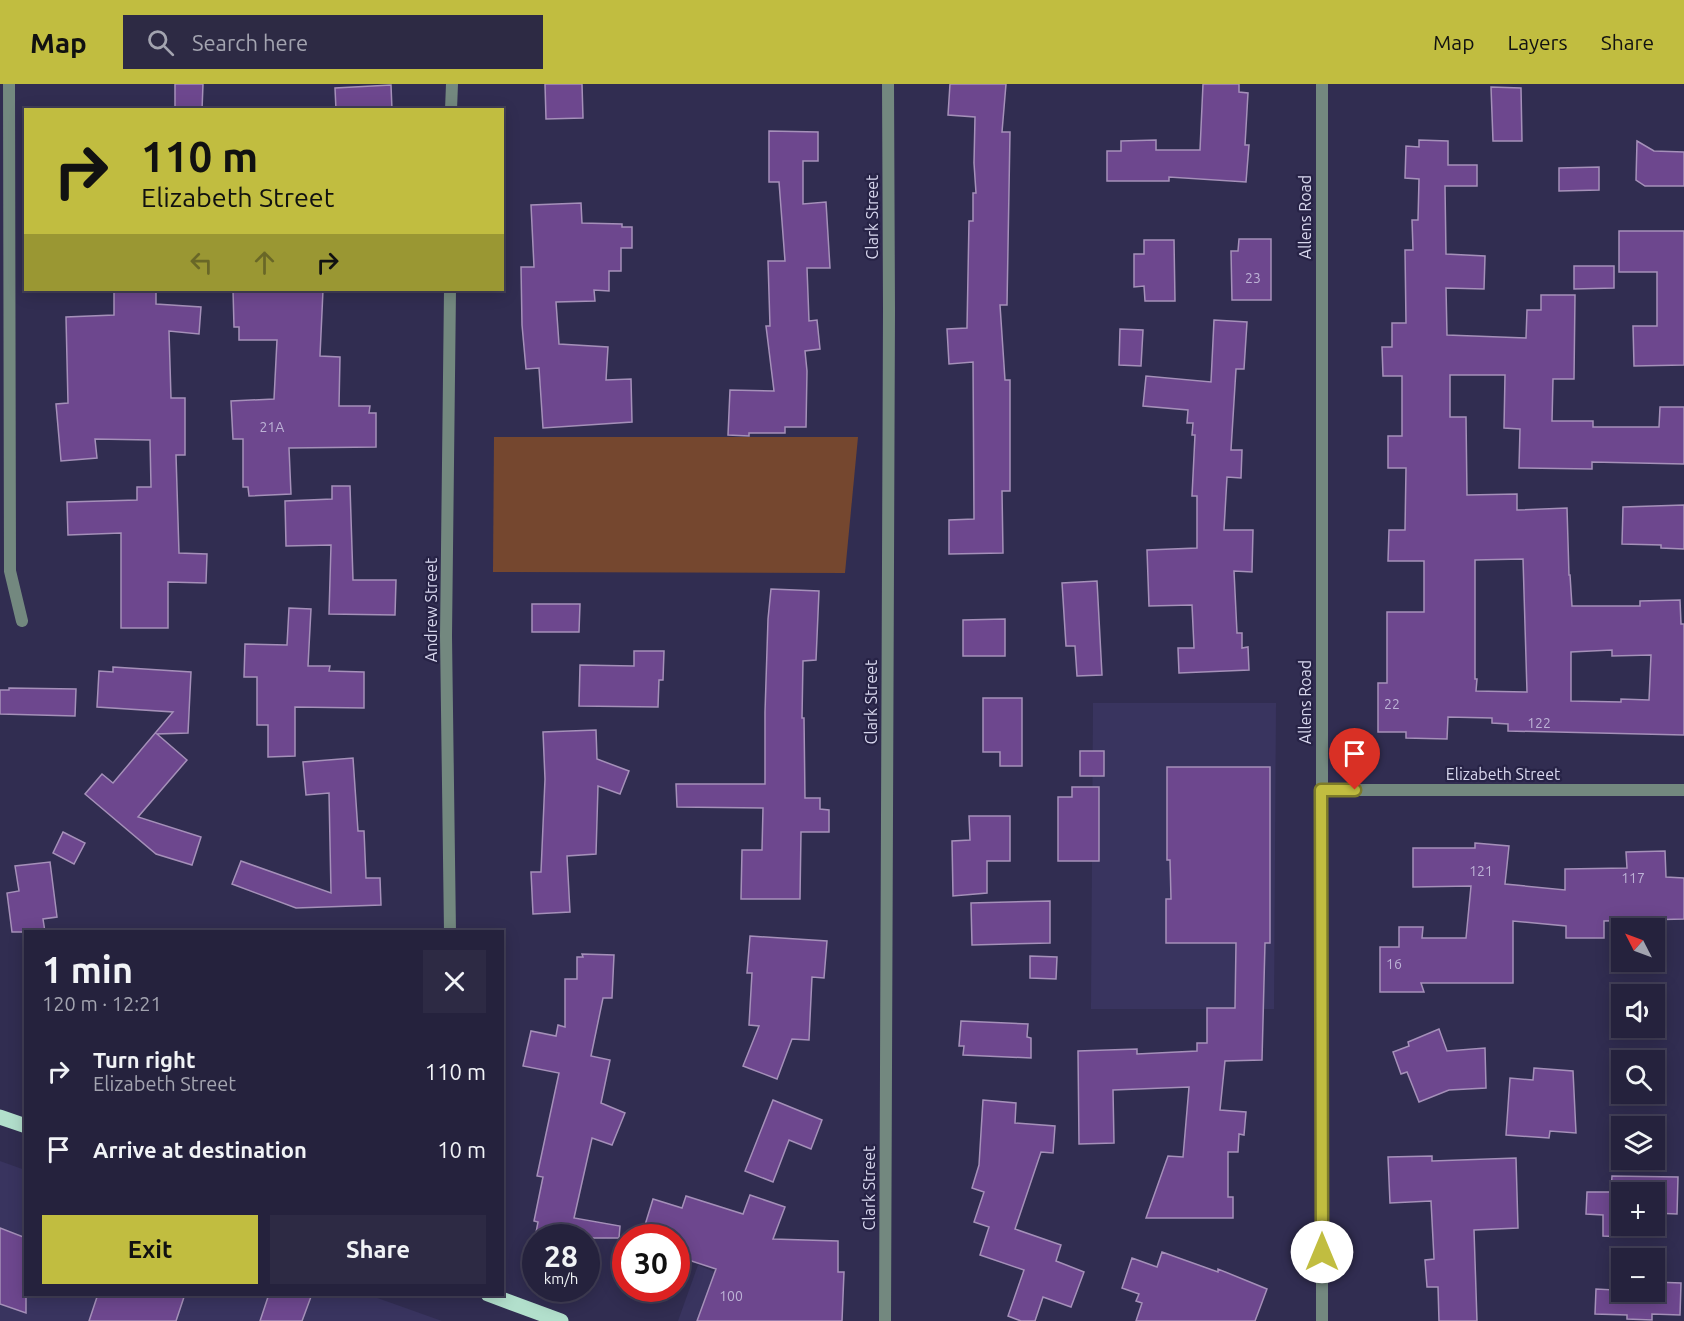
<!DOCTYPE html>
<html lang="en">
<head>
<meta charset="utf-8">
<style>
	body { margin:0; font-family:Ubuntu,sans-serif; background:#2d2a44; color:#f1f3f6; height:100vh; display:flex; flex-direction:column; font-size:22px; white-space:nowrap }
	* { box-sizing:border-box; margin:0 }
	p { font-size:20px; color:#a3a4b0 }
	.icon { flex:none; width:33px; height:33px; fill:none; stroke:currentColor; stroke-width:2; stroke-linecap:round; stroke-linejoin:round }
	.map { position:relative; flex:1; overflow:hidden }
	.sheet { position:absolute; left:24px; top:846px; width:480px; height:366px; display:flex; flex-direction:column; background:#25223d; border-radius:0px; box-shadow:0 3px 15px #0003,0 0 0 2px #423f57 }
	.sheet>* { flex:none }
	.hud { position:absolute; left:24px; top:24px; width:480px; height:183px; border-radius:0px; box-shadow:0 3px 15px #0003,0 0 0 2px #423f57; background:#c1bd40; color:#111; overflow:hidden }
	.needle { width:39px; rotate:312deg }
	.buttons { position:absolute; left:1611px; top:834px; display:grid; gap:12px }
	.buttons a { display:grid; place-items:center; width:54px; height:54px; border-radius:0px; background:#25223d; box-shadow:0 3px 15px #0003,0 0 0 2px #423f57; font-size:30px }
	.speed { position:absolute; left:522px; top:1140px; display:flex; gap:12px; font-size:30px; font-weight:700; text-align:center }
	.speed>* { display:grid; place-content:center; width:78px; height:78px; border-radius:50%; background:#25223d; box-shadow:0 3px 15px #0003,0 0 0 2px #423f57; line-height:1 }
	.speed small { font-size:15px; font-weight:400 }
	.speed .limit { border:9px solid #d22; background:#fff; color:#111 }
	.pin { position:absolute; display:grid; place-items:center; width:51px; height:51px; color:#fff; margin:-62px -26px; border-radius:50% 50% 50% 0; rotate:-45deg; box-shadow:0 0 6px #0007 }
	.pin .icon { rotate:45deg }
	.me { position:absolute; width:66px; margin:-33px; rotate:0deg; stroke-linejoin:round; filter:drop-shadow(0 0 4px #0008) }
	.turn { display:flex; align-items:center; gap:21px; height:126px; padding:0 18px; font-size:27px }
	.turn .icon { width:78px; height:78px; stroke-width:2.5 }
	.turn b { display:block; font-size:42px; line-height:51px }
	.lanes { display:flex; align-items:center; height:57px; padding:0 18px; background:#0003; justify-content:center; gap:30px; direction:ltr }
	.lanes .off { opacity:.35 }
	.round { display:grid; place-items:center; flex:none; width:63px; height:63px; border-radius:0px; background:#2d2a44 }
	.summary { display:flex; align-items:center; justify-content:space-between; height:102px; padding:0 18px }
	h1 { font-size:36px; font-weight:700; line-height:45px }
	.action { display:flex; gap:12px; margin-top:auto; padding:12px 18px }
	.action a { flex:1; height:69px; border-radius:0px; background:#c1bd40; color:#111; font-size:24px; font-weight:700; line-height:69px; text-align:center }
	.action a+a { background:#2d2a44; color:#f1f3f6 }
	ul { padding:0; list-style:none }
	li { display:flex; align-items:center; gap:18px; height:78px; padding:0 18px }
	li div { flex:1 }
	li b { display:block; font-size:22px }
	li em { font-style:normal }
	header { display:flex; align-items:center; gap:36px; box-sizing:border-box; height:84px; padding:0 30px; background:#c1bd40; color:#111 }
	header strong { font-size:28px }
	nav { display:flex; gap:33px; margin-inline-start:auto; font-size:21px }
	.search { width:420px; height:54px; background:#2d2a44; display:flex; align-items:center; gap:15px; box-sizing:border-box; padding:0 21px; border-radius:0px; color:#a3a4b0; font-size:22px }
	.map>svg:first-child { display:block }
	.built { fill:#39345f }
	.green { fill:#75472f }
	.building { fill:#6d478e; stroke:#a590b9; stroke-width:1.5; fill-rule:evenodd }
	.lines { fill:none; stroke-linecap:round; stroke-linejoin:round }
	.minor { stroke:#73887f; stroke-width:12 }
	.primary { stroke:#b2dfcc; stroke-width:15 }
	.route-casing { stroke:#7d7b2a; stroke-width:15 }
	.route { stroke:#c1bd40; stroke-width:10 }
	.labels { text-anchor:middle; stroke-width:4.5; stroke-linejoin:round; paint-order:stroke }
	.number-label { font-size:14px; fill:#bdb3d6 }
	.street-label { font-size:16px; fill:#d8d7ee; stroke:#272346 }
</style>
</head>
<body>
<header>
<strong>Map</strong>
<div class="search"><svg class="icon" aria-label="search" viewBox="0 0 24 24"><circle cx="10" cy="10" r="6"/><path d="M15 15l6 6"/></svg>Search here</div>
<nav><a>Map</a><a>Layers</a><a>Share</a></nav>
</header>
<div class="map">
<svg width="1684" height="1237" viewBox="0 0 1684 1237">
	<rect width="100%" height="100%" fill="#312d51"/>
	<!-- built -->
	<g class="built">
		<polygon points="1093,619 1276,619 1274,925 1091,925"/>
		<polygon points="0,1077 25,1086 26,1210 369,1211 442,1237 0,1237"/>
		<polygon points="698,1181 832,1237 678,1237"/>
	</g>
	<!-- green -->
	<polygon class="green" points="494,353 858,353 845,489 493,488"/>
	<!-- building -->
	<g class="building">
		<polygon points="175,0 203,0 202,26 175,26"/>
		<polygon points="545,0 582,0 583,34 546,35"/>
		<polygon points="950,0 1006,0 1002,48 1010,48 1007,221 1000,221 1005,296 1010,296 1010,407 1002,407 1003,469 949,470 949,436 974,435 973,278 949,280 947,245 967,244 969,137 973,137 973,109 976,109 974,79 975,33 948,31"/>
		<polygon points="1203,0 1239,0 1239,8 1248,9 1245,61 1249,61 1246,98 1169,93 1169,97 1107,97 1107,67 1121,67 1121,57 1156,56 1156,66 1200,66"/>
		<polygon points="391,1 392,26 336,26 335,4"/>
		<polygon points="1491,3 1521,4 1522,57 1493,57"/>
		<polygon points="769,47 818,48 818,77 803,77 803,120 826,118 830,184 807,184 809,237 817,236 820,265 805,267 807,287 806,343 785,343 785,349 749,349 749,352 728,351 730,306 774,307 766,242 770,242 768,177 785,177 779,98 769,98"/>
		<path d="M 1419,56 L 1448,57 L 1448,81 L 1477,81 L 1477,102 L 1445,102 L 1446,170 L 1485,172 L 1484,205 L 1446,204 L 1447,251 L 1526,254 L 1527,226 L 1541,226 L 1541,211 L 1575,211 L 1574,295 L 1553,295 L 1552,337 L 1593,337 L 1593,343 L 1659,343 L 1660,323 L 1684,323 L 1684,380 L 1592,378 L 1592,385 L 1519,384 L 1520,345 L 1504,344 L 1505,291 L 1450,291 L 1450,333 L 1466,333 L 1467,411 L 1517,410 L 1517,426 L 1567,424 L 1569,491 L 1570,491 L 1572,522 L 1640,522 L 1640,517 L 1680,516 L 1681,540 L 1684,540 L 1684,651 L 1508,647 L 1508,640 L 1492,639 L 1492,634 L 1448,633 L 1447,655 L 1406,654 L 1406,648 L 1378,648 L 1378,599 L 1387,599 L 1387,528 L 1424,528 L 1424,477 L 1388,477 L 1389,446 L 1405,446 L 1406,384 L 1388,384 L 1388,352 L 1402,352 L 1402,292 L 1383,292 L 1382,263 L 1392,263 L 1392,239 L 1406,239 L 1405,166 L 1413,166 L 1412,136 L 1418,136 L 1419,95 L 1405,94 L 1406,62 L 1419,63 ZM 1523,475 L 1527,608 L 1476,607 L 1477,595 L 1475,595 L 1475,476 ZM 1612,566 L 1612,572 L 1651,571 L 1649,616 L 1621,615 L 1621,618 L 1571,617 L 1571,568 Z"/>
		<polygon points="1637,57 1654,67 1684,68 1684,102 1645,102 1636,96"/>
		<polygon points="1599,83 1599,106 1559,107 1559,84"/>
		<polygon points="581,119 582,139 622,140 622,143 632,143 632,164 621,164 621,187 609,187 609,207 594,206 595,217 556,218 559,260 608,263 606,296 631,295 632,338 543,344 539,284 526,285 522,241 521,183 534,183 531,121"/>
		<polygon points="1619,147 1684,147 1684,281 1634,282 1633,242 1657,242 1657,188 1619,188"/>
		<polygon points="1239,155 1271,155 1271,216 1232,216 1231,167 1238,167"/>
		<polygon points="1144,156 1174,156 1175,217 1145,217 1144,202 1134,203 1134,170 1144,170"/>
		<polygon points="1574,182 1614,182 1614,204 1574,205"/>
		<polygon points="114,206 156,206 156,220 201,223 199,250 169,247 171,314 185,314 185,371 176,371 179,469 207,470 206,499 168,498 168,544 121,544 121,449 68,451 67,418 137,416 137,403 151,403 150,356 95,355 97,374 61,377 56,320 68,319 66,233 114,231"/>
		<polygon points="233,206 323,206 320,272 340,273 339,322 370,322 369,329 376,329 376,363 289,364 291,410 249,412 248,403 243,403 243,355 233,355 231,317 274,315 277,256 239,256 239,243 234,243"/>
		<polygon points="1214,236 1247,238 1244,285 1236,285 1231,366 1242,366 1241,394 1227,393 1224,446 1253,446 1252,488 1234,487 1237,549 1242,549 1242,564 1248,563 1249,586 1179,589 1178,564 1194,564 1192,521 1149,522 1147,466 1197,464 1197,412 1192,412 1195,351 1192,351 1193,339 1187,339 1188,326 1143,322 1146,292 1211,298"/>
		<polygon points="1120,245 1143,246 1141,282 1119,281"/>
		<polygon points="332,402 350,402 353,496 396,496 395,531 329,530 331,461 286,462 285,417 332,415"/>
		<polygon points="1684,421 1684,465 1661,464 1661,461 1622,460 1623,423"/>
		<polygon points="1097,497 1102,591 1077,592 1075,562 1066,562 1062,499"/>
		<polygon points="771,505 819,507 816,576 803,577 802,634 804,634 805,714 820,714 820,725 829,726 829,748 801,748 800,815 741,815 742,766 762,766 763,724 677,723 676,700 765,700 765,628 768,535"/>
		<polygon points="532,520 580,520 579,548 532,548"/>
		<polygon points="289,524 311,525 308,582 330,582 329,587 364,588 364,624 295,623 295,672 268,673 268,641 257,641 257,593 244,593 245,560 287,561"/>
		<polygon points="1005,535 1005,572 963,572 963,536"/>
		<polygon points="634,567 664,567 663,596 659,596 658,623 579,622 580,581 634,582"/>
		<polygon points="113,583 191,588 188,649 157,650 187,676 138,733 201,753 192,781 156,770 85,710 102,690 113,699 173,628 97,623 99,587 113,588"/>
		<polygon points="9,604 76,605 75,632 0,630 0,606 9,606"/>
		<polygon points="983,614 1022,614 1022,682 1000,682 1000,668 983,668"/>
		<polygon points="596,646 597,675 629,687 620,710 598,702 596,770 567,772 570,828 533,830 531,788 541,788 545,695 543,648"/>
		<rect x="1080" y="667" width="24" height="25"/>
		<polygon points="353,674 358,747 364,747 366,794 380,794 381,821 296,824 232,800 241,777 331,809 329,709 306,711 303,678"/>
		<polygon points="1167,683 1270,683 1270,859 1265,859 1262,976 1225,977 1220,1026 1246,1028 1244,1051 1239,1050 1238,1068 1228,1068 1228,1113 1233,1113 1233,1134 1146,1134 1168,1072 1183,1073 1189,1003 1113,1006 1114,1059 1079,1060 1078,967 1137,965 1137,970 1197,967 1197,959 1207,959 1207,924 1235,924 1236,859 1166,859 1166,815 1171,815 1170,776 1167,776"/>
		<polygon points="1072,703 1099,703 1099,777 1058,777 1058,713 1072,713"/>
		<polygon points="969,732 1010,732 1010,777 987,777 987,809 953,812 952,757 970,756"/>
		<polygon points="63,748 85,759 74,780 53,769"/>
		<polygon points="1475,759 1509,762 1505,800 1565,806 1565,785 1627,784 1626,768 1665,767 1666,793 1684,794 1684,835 1604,837 1604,854 1566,854 1566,842 1513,837 1513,899 1421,899 1424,908 1380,908 1380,863 1399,863 1399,843 1423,843 1422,854 1466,854 1471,802 1413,803 1413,764 1475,764"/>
		<polygon points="50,778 57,833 43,835 45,848 12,848 7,809 19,807 15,782"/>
		<polygon points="1050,817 1050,859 972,861 971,819"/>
		<polygon points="750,852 827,857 824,894 812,893 809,956 792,955 777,995 743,982 759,942 749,941 752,889 747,889"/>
		<polygon points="582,870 614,871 612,914 603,914 591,972 610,976 601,1019 625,1029 612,1061 592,1054 574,1134 620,1142 619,1154 535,1154 538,1138 534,1137 543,1093 537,1092 559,989 523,982 531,947 556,952 558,941 565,943 565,895 577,895 577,873 583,873"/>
		<polygon points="1030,872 1057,873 1056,895 1030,894"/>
		<polygon points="961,937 1028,940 1027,953 1031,954 1031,974 963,971 964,962 959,962"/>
		<polygon points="1439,945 1447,967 1485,964 1486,1004 1449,1006 1419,1018 1407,988 1401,990 1393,968 1409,962 1408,958"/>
		<polygon points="1534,984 1573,987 1576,1049 1550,1047 1549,1054 1506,1051 1510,994 1533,996"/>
		<polygon points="773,1016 822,1036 811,1065 789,1056 773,1098 745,1087"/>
		<polygon points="983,1016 1016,1019 1015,1039 1055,1042 1053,1069 1041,1068 1015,1145 1061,1161 1056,1177 1084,1188 1071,1223 1043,1213 1035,1237 1021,1237 1008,1232 1024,1186 980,1171 989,1143 974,1138 984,1108 972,1104 979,1081"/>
		<polygon points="1432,1072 1432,1077 1516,1074 1518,1144 1474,1146 1477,1237 1439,1237 1438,1203 1427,1203 1425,1176 1434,1175 1431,1117 1390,1119 1388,1073"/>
		<polygon points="1612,1092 1678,1093 1677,1130 1654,1129 1654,1108 1622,1108 1622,1142 1628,1142 1628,1153 1603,1152 1603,1131 1586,1130 1587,1108 1611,1108"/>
		<polygon points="750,1111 785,1123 773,1155 838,1157 838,1188 844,1188 842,1237 697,1237 716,1185 676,1172 676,1154 641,1154 653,1115 682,1124 686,1112 743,1130"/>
		<polygon points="0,1144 26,1154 26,1229 0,1220"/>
		<polygon points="1162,1168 1218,1188 1218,1185 1267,1205 1255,1237 1136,1237 1142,1219 1136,1217 1139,1210 1122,1204 1132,1174 1157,1183"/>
		<polygon points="1615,1172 1652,1173 1652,1174 1622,1174 1622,1208 1654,1208 1654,1198 1681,1199 1680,1231 1652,1230 1652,1236 1627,1235 1627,1231 1595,1230 1596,1205 1614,1206"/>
		<polygon points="98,1210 185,1210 176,1237 89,1237"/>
		<polygon points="269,1210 312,1210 302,1237 260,1237"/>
	</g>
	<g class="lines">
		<!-- minor -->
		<g class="minor">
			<polyline points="9,0 10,487 22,537"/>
			<polyline points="1322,0 1322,1237"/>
			<polyline points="451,26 452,0"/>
			<polyline points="450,206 446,552 450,848"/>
			<polyline points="1321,706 1684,706"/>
			<polyline points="885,1237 889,226 888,0"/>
		</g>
		<!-- primary -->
		<g class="primary">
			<polyline points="0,1033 26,1042"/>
			<polyline points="488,1210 561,1237"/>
		</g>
	</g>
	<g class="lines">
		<!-- route casing -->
		<g class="route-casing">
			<polyline id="route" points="1322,1168 1321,706 1355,706"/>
		</g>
		<!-- route -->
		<use href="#route" class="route"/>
	</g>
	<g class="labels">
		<!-- number labels -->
		<g class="number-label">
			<text x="1253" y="199">23</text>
			<text x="272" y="348">21A</text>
			<text x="1392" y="625">22</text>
			<text x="1539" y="644">122</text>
			<text x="1481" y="792">121</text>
			<text x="1633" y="799">117</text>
			<text x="1394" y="885">16</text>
			<text x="731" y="1217">100</text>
		</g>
		<!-- street labels -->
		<g class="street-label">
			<text transform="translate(872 133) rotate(-90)" y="6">Clark Street</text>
			<text transform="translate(1305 133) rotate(-90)" y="6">Allens Road</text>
			<text transform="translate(431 526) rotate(-90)" y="6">Andrew Street</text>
			<text transform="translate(871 618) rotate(-90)" y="6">Clark Street</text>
			<text transform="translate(1305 618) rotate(-90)" y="6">Allens Road</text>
			<text x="1503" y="696">Elizabeth Street</text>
			<text transform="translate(869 1104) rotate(-90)" y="6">Clark Street</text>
		</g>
	</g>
</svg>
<div class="buttons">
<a><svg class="needle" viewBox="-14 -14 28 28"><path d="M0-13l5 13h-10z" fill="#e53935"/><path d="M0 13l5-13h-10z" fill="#a3a4b0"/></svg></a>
<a><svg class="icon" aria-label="sound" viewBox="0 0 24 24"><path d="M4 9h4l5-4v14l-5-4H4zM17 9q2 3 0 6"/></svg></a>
<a><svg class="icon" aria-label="search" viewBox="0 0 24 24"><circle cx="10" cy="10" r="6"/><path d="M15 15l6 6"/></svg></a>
<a><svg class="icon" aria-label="layers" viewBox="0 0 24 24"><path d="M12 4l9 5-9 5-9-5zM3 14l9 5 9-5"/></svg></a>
<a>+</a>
<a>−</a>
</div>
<div class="speed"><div>28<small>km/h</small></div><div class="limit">30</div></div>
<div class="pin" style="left:1355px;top:706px;background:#d93025"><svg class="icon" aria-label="arrive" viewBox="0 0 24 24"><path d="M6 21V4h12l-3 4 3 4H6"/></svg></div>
<svg class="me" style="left:1322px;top:1168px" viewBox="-20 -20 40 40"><circle r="19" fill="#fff"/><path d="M0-13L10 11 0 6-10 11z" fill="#c1bd40"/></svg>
<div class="hud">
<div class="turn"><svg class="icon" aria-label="right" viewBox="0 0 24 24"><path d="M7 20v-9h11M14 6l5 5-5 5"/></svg><div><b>110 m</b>Elizabeth Street</div></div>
<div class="lanes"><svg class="icon off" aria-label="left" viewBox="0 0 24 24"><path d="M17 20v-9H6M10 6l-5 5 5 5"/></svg><svg class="icon off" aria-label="ahead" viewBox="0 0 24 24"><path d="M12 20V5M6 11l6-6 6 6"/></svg><svg class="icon" aria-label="right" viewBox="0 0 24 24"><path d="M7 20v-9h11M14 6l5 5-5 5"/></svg></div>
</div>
<section class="sheet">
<div class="summary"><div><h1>1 min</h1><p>120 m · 12:21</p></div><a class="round"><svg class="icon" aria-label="close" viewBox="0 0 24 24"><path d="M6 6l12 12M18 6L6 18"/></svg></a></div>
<ul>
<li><svg class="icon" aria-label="right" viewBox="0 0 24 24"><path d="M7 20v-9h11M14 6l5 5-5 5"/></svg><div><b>Turn right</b><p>Elizabeth Street</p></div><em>110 m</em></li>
<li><svg class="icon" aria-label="arrive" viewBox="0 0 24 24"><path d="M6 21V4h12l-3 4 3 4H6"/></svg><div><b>Arrive at destination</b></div><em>10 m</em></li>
</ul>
<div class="action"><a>Exit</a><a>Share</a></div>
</section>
</div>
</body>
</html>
